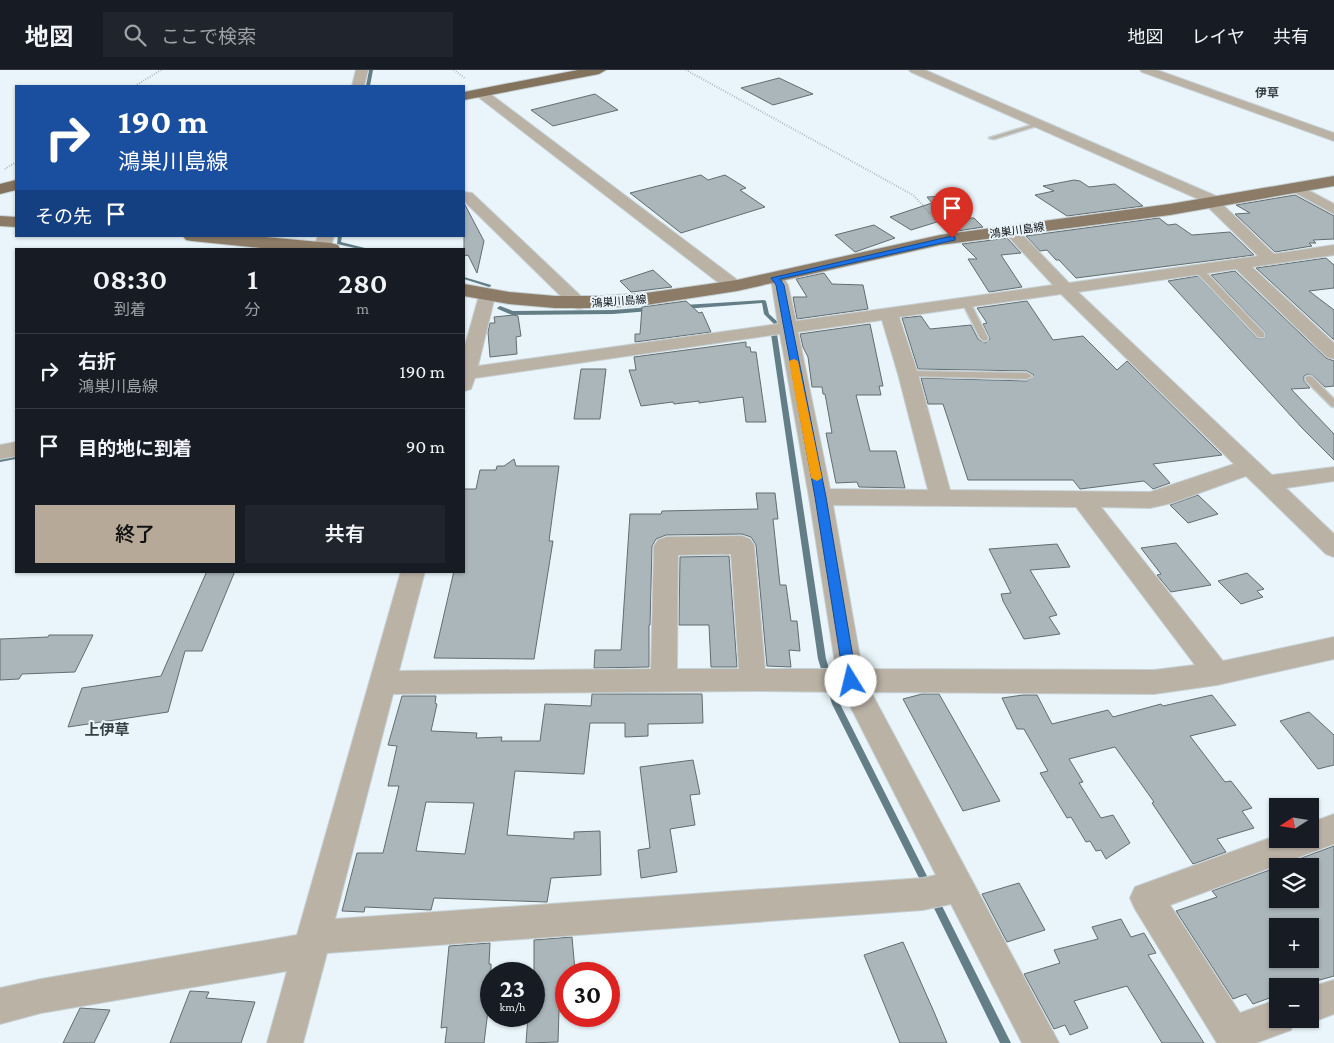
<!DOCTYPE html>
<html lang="ja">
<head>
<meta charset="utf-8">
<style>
	body { margin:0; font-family:"Crimson Pro","Noto Sans JP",serif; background:#20242c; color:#f1f3f6; height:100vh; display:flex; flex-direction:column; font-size:19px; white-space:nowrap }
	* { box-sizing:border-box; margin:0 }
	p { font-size:16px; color:#9ea1a6 }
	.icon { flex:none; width:28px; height:28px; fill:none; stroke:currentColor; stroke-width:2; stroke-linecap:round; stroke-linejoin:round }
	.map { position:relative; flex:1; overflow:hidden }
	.drawer { position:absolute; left:15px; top:178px; width:450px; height:325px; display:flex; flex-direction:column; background:#171b24; border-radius:0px; box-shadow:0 1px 4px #0004 }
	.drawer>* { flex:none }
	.top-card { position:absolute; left:15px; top:15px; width:450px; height:152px; border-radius:0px; box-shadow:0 1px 4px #0004; background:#1a4fa0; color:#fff; overflow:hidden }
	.needle { width:32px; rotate:258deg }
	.buttons { position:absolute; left:1269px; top:728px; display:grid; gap:10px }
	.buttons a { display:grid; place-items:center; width:50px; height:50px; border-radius:0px; background:#171b24; box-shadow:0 1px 4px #0004; font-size:25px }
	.speed { position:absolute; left:480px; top:892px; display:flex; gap:10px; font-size:25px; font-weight:700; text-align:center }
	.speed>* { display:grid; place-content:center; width:65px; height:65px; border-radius:50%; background:#171b24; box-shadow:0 1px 4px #0004; line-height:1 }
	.speed small { font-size:12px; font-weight:400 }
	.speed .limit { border:8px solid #d22; background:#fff; color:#111 }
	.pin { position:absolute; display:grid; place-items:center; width:42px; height:42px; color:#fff; margin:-51px -21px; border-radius:50% 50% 50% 0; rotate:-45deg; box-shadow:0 0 5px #0007 }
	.pin .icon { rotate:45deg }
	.me { position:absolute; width:55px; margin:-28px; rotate:351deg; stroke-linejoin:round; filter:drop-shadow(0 0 4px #0008) }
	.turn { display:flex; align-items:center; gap:18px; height:105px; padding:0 20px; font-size:22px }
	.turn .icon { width:65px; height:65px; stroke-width:2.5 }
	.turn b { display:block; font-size:35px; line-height:42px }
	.then { display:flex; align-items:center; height:48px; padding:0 20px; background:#0003; gap:10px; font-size:19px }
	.eta { display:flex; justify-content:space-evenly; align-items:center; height:85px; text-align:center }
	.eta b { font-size:30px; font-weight:600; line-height:35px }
	.primary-button { display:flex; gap:10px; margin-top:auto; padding:10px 20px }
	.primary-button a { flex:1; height:58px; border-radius:0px; background:#b6a997; color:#111; font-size:20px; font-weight:600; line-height:58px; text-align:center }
	.primary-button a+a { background:#20242c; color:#f1f3f6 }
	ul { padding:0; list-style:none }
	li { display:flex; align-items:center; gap:15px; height:75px; padding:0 20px; border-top:1px solid #363941 }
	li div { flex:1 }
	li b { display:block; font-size:19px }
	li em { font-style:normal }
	header { display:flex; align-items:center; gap:30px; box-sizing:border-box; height:70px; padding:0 25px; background:#171b24; border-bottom:1px solid #363941 }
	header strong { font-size:24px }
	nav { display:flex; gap:28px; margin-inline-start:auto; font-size:18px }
	.search { width:350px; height:45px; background:#20242c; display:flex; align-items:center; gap:12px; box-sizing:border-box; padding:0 18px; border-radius:0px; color:#9ea1a6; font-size:19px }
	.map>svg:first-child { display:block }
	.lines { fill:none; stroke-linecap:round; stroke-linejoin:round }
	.stream { fill:#647e88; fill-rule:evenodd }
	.building { fill:#aab6ba; stroke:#626d71; fill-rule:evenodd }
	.service-casing { stroke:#c6d1d5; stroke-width:3 }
	.minor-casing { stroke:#c6d1d5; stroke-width:2 }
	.primary-casing { stroke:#c6d1d5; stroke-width:2 }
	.trunk-casing { stroke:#c6d1d5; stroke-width:2 }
	.path { stroke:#80888c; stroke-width:2; stroke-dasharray:0.5 2; stroke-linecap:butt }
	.service { fill:#bbb2a6; fill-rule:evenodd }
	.minor { fill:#bbb2a6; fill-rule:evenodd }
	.primary { fill:#8c7c67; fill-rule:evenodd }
	.trunk { fill:#83725c; fill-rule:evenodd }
	.route { fill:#1a73e8; stroke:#114b97 }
	.slow { fill:#f59e0b }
	.labels { text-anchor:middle; stroke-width:4; stroke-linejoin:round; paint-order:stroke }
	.far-street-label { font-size:11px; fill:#0d1113; stroke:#e9f5fa }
	.far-quarter-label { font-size:12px; font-weight:bold; fill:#364043; stroke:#e9f5fa }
	.quarter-label { font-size:15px; font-weight:bold; fill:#364043; stroke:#e9f5fa }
</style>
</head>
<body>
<header>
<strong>地図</strong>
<div class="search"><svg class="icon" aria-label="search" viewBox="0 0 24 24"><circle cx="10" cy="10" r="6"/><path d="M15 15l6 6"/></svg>ここで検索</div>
<nav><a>地図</a><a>レイヤ</a><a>共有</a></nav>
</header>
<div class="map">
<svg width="1334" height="973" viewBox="0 0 1334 973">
	<rect width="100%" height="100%" fill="#e9f5fa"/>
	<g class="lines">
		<!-- stream -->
		<g class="stream">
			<polygon points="369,0 373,0 370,16 366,16"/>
			<polygon points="338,166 342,166 341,172 369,179 359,179 337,174"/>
			<polygon points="464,207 491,215 491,216 489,217 464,209"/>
			<polygon points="764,230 766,231 769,244 780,254 777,264 826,589 840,634 930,812 932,815 930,818 927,820 924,818 832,634 818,589 771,264 774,254 764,244 762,233 684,239 681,237 684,235"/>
			<polygon points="500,236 513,241 613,240 650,237 653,239 650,241 613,244 512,245 498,239 497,238"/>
			<polygon points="16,385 16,389 0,392 0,388"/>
			<polygon points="934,824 937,826 1011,973 1000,973 931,832 929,829 931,826"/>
		</g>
	</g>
	<!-- building -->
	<g class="building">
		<polygon points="779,8 813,24 773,35 741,18"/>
		<polygon points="595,24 618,40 553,56 531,40"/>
		<polygon points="701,105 708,110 725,105 746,118 740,120 765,137 681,163 630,123"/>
		<polygon points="1074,110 1080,111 1089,117 1115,114 1143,136 1067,146 1035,125 1054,121 1043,116"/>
		<polygon points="1295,125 1334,146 1334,169 1313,170 1316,173 1309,173 1312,176 1275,182 1235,144 1250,143 1236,135"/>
		<polygon points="949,126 968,148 974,148 983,157 951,162 940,151 911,160 890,147 932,133 927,127"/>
		<polygon points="464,133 484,171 477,203 468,185 464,186"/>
		<polygon points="1159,148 1168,155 1176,154 1192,165 1230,162 1254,185 1076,208 1059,190 1056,190 1047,180 1040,181 1026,166"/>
		<polygon points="874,155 895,168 855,182 835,165"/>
		<polygon points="1007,168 1021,183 1001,185 1022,217 989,222 968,189 977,189 962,174"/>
		<polygon points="1326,188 1334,195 1334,218 1309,221 1334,240 1334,270 1256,198"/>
		<polygon points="653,200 672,217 631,222 620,211"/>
		<polygon points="1235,201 1326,288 1334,291 1334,316 1325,317 1313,306 1308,304 1304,306 1304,311 1310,318 1291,319 1334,364 1334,390 1303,359 1168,211 1198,206 1257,268 1265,268 1265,262 1211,205"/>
		<polygon points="824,203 832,214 863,215 868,239 797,249 793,227 807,227 796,209"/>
		<polygon points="686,231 699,243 702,242 711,262 635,272 635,264 640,264 642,237"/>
		<polygon points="1027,231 1053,270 1083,266 1117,300 1127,291 1222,385 1153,394 1170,413 1153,419 1144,411 1080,419 1073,410 968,410 943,334 928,334 921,308 1027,311 1034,305 1027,301 918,299 902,248 921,246 930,259 971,255 978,269 985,273 990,269 983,254 987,253 977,238"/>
		<polygon points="514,245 518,246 521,266 516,267 517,284 490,287 488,262 490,253 495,253 494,247"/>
		<polygon points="870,254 883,316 879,316 881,325 856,325 870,381 896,381 905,418 859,417 857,412 836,413 826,363 832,363 825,324 823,324 822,317 812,317 808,287 803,277 800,264"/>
		<polygon points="746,272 746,277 750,277 751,282 756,282 766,352 746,352 743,327 699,333 699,331 674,334 673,332 641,336 629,300 636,300 634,287"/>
		<polygon points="581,299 606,299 600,349 574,349"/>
		<polygon points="514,389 516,396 559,396 549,471 553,471 534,589 434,588 454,501 464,501 464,419 476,419 480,400 496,400 497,396 504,396"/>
		<polygon points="756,423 775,423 778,449 773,449 780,515 786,515 791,551 797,551 800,581 789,580 791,597 767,596 756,475 751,467 742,464 666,465 656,469 652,476 650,555 649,555 649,597 594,598 595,580 621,580 630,444 661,444 662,441 758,439"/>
		<polygon points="1198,425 1218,444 1188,453 1170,435"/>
		<polygon points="1176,473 1211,515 1171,522 1157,505 1161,504 1141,478"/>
		<polygon points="1057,474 1070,497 1030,500 1057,545 1049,547 1060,564 1024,569 1003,531 1001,524 1011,523 989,479"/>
		<polygon points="729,486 737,597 711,597 709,555 679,555 680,487"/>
		<polygon points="207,501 235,501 202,581 185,581 168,642 68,657 82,618 161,606"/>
		<polygon points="1247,503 1264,519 1257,521 1263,527 1241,534 1218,511"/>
		<polygon points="49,565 93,565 75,602 22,604 19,609 0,610 0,569 48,567"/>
		<path d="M 592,624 L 702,624 L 703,653 L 648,654 L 648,666 L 625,667 L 625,653 L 590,653 L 584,704 L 515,701 L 507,765 L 574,769 L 574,762 L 600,761 L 601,805 L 551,808 L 547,832 L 434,828 L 431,840 L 365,837 L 364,842 L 342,841 L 357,783 L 383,783 L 399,716 L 388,716 L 397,676 L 388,675 L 402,626 L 436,626 L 435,633 L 437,634 L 431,661 L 477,663 L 476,668 L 502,667 L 501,671 L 540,671 L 545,634 L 591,636 ZM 426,732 L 474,733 L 465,784 L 416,781 Z"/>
		<polygon points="922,624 939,624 1000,731 963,741 903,629"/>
		<polygon points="1023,625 1037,625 1052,654 1108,640 1113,647 1161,634 1163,636 1212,625 1236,655 1190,666 1225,712 1231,711 1252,738 1242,741 1254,758 1217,769 1226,782 1193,794 1152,733 1154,732 1115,677 1069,689 1083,712 1079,713 1101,748 1113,745 1130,773 1106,789 1101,780 1096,781 1090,771 1086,772 1071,747 1067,748 1040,703 1048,701 1024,659 1017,659 1002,628"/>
		<polygon points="1309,642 1334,665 1334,695 1318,699 1280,651"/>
		<polygon points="693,690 700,724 690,725 695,755 670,759 677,802 641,808 638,780 650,778 640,697"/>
		<path d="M 1334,776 L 1334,906 L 1298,916 L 1278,916 L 1278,922 L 1273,923 L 1275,926 L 1253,934 L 1246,924 L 1233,929 L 1176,841 L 1217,827 L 1212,821 L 1278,797 L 1278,829 L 1310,829 L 1310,796 L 1280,796 ZM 1278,856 L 1310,856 L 1310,889 L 1278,889 Z"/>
		<polygon points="1019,813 1045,860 1007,872 982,824"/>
		<polygon points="1121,849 1131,867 1144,863 1156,883 1148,885 1204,973 1162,973 1127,916 1074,931 1088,958 1070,965 1065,955 1054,959 1024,904 1060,893 1054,880 1098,869 1092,857"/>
		<polygon points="572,867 575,901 566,902 566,940 559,940 558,972 526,973 528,946 534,946 534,870"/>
		<polygon points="903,872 934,942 947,973 900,973 864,885"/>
		<polygon points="490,873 489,894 491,894 491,916 484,973 445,973 447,957 441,958 449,876"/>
		<polygon points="190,921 209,922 206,928 255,932 241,973 170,973"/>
		<polygon points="80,938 110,940 94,973 63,973"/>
	</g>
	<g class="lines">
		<!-- service casing -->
		<g class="service-casing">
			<g id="service">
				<polygon points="1038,53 1043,54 994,69 989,68"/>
				<polygon points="1195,197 1201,197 1264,263 1264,267 1258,267 1195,201"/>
				<polygon points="963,230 970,232 988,268 987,270 984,271 980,268 962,232"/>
				<polygon points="908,301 1027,303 1032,306 1027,309 905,306 905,302"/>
				<polygon points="1309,306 1312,307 1334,329 1334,337 1331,336 1306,311 1306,307"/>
			</g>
		</g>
		<!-- minor casing -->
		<g class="minor-casing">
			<g id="minor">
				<polygon points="356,0 368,0 364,16 352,16"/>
				<path d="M 909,0 L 925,0 L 1223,129 L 1225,132 L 1223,135 L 1274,184 L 1334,175 L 1334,185 L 1252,197 L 1334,273 L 1334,289 L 1327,287 L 1236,199 L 1078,222 L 1272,405 L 1334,397 L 1334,411 L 1286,418 L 1334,464 L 1334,487 L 1326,484 L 1246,406 L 1172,433 L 1150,438 L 1101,437 L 1223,591 L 1334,567 L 1334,589 L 1217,615 L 1154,624 L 871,622 L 1059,973 L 1022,973 L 951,834 L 923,840 L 327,883 L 303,973 L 267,973 L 287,901 L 41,943 L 0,954 L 0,918 L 41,909 L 297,865 L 401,501 L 425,501 L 399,601 L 651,599 L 654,476 L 658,470 L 666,467 L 742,466 L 750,469 L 754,475 L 765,599 L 836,599 L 809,427 L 780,264 L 475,308 L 471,319 L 464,321 L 464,279 L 480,222 L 486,221 L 492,222 L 495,226 L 478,296 L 778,254 L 772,215 L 767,208 L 769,204 L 781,204 L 788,215 L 796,251 L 1053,215 L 1005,163 L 1002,160 L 1005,157 L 1015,157 L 1069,213 L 1258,186 L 1207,136 L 1205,132 L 911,2 ZM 1061,224 L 1234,394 L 1150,422 L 950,420 L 918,304 L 899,247 ZM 882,250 L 898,304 L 928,420 L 830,419 L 798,262 ZM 833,435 L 1076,437 L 1195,595 L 1154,600 L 862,599 ZM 731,484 L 739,599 L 677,599 L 678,485 ZM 753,621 L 843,622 L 936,805 L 923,808 L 335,849 L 393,624 Z"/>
				<polygon points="1140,0 1157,0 1334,63 1334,71 1142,2"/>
				<polygon points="481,19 485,20 740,212 742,216 740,220 728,220 477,26 475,23"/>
				<polygon points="1297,114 1334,134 1334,144 1292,121 1290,118 1292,115"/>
				<polygon points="464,122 472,123 585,230 588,234 585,238 579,239 573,238 464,131"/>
				<polygon points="318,166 334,166 330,179 313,179"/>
				<polygon points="16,372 16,386 0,389 0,375"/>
				<polygon points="1334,744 1334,774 1170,835 1240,943 1278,929 1278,949 1295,949 1291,960 1256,973 1217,973 1135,839 1130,828 1135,817 1278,765 1278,769 1310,769 1310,753"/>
				<polygon points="1334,910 1334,944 1310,953 1301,949 1310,949 1310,917"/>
			</g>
		</g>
		<!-- primary casing -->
		<g class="primary-casing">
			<g id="primary">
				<polygon points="1334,106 1334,116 1311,120 1170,145 940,175 737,221 646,235 601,238 555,238 509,234 464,226 464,214 509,222 555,226 601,226 646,223 737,210 940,165 1170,134"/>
				<polygon points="0,146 16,147 16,157 0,156"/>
				<polygon points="183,166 253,166 331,173 338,175 340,179 270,179 192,171 186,170"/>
			</g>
		</g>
		<!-- trunk casing -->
		<g class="trunk-casing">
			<g id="trunk">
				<polygon points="578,0 606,0 599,4 464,30 464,22"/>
				<polygon points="16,110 16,120 0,124 0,114"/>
			</g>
		</g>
		<!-- path -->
		<g class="path">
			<polyline points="454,0 466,9"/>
			<polyline points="686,0 913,125 940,154"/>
			<polyline points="135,16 161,0"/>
			<polyline points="5,99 16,92"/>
		</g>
		<!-- service -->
		<use href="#service" class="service"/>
		<!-- minor -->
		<use href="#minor" class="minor"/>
		<!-- primary -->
		<use href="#primary" class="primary"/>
		<!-- trunk -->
		<use href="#trunk" class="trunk"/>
	</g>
	<!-- route -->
	<polygon class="route" points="952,166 955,167 955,170 780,209 784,215 826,427 857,611 855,615 851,617 846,615 844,611 815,427 776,215 771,208"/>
	<!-- slow -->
	<polygon class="slow" points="794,289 798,291 822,408 817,411 811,408 789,291"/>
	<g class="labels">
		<!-- far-street labels -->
		<g class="far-street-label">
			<text transform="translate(1017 160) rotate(-8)" y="4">鴻巣川島線</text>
			<text transform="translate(619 231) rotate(-4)" y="4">鴻巣川島線</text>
		</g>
		<!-- far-quarter labels -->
		<g class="far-quarter-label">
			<text x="1267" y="27">伊草</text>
		</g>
		<!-- quarter labels -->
		<g class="quarter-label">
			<text x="107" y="665">上伊草</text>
		</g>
	</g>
</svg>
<div class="buttons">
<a><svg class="needle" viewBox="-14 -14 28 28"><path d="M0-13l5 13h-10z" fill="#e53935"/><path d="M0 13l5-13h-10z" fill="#9ea1a6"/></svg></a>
<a><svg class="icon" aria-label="layers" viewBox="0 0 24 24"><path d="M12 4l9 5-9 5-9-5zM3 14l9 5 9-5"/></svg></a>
<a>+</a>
<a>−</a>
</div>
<div class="speed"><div>23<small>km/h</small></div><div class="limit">30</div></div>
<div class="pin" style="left:952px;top:168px;background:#d93025"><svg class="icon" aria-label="arrive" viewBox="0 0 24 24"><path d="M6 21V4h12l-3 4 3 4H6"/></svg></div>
<svg class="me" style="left:851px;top:611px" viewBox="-20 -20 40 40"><circle r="19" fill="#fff"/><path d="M0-13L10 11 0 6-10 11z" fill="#1a73e8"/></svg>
<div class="top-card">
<div class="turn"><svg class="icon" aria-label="right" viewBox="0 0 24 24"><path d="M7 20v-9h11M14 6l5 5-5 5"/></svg><div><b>190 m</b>鴻巣川島線</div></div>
<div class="then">その先<svg class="icon" aria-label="arrive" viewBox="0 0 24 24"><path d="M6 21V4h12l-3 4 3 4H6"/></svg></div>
</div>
<section class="drawer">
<div class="eta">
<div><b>08:30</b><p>到着</p></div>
<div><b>1</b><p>分</p></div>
<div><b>280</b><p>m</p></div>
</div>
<ul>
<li><svg class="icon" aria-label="right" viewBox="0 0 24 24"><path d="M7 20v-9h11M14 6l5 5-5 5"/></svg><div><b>右折</b><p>鴻巣川島線</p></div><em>190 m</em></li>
<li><svg class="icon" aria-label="arrive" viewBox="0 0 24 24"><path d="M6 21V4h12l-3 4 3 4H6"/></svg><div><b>目的地に到着</b></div><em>90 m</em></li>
</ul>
<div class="primary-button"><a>終了</a><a>共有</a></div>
</section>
</div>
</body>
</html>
